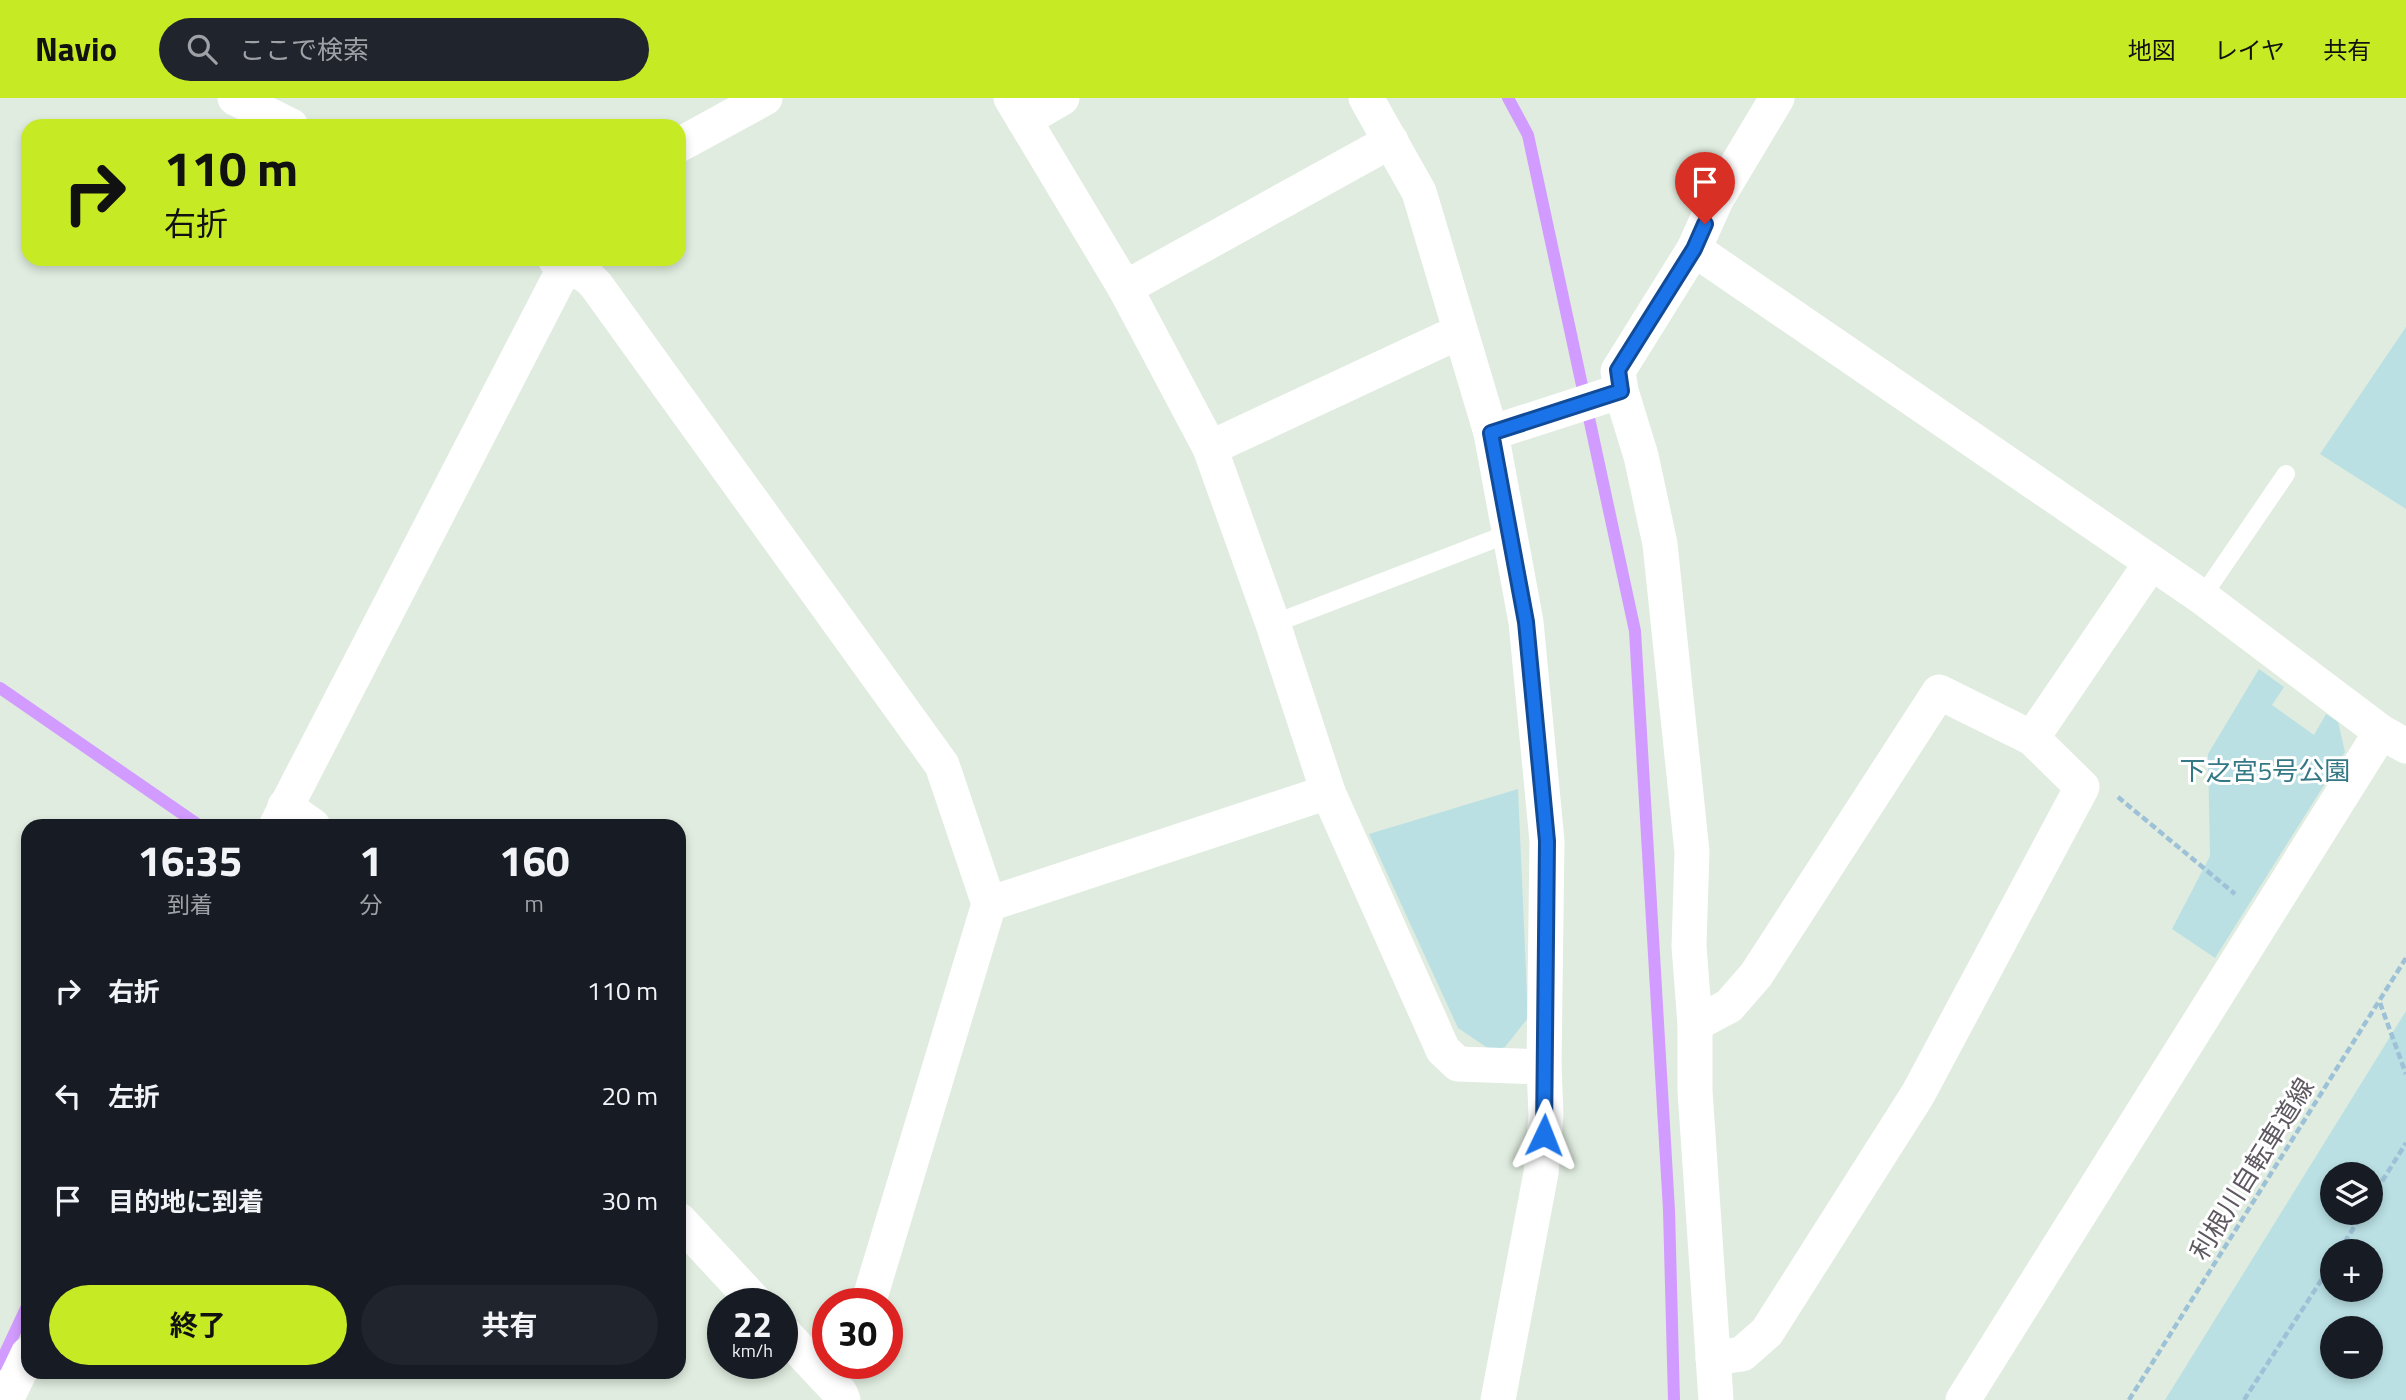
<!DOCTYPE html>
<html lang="ja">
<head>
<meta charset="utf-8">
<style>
	body { margin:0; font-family:"Titillium Web","Noto Sans JP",sans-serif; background:#20242c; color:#f1f3f6; height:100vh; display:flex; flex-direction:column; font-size:26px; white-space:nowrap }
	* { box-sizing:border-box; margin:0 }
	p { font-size:23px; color:#9ea1a6 }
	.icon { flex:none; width:38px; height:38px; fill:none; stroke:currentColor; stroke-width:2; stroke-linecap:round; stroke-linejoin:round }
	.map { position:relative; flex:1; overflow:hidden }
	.sheet { position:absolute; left:21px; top:721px; width:665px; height:560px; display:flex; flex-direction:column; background:#171b24; border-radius:21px; box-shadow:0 4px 10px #0003 }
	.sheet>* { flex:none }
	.hud { position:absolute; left:21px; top:21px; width:665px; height:147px; border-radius:21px; box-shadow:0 4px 10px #0003; background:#c6eb25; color:#111; overflow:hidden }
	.tools { position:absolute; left:2320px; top:1064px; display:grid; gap:14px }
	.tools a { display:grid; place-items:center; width:63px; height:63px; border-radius:50%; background:#171b24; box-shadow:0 4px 10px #0003; font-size:35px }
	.speed { position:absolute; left:707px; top:1190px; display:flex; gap:14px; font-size:35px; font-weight:700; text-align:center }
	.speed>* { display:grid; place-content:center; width:91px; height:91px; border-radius:50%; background:#171b24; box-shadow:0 4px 10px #0003; line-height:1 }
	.speed small { font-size:18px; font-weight:400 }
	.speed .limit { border:10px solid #d22; background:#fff; color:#111 }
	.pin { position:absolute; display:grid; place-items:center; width:60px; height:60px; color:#fff; margin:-72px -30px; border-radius:50% 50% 50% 0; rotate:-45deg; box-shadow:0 0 7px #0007 }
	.pin .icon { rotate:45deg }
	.me { position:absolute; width:77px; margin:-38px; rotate:2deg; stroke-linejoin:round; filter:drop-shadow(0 0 5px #0008) }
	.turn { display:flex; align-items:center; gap:24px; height:147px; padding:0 28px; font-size:32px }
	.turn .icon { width:91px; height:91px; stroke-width:2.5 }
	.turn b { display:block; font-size:49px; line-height:60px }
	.eta { display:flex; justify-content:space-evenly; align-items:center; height:119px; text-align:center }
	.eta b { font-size:42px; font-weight:700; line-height:49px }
	.primary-button { display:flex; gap:14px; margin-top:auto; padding:14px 28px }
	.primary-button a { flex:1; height:80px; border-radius:42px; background:#c6eb25; color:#111; font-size:28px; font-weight:700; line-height:80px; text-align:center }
	.primary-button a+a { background:#20242c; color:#f1f3f6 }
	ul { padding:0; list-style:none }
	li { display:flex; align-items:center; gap:21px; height:105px; padding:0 28px }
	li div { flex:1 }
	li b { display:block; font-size:26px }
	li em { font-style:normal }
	header { display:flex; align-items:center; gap:42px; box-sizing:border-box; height:98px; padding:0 35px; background:#c6eb25; color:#111 }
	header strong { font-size:33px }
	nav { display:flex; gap:38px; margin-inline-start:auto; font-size:24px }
	.search { width:490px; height:63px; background:#20242c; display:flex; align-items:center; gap:18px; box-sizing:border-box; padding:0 24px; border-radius:38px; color:#9ea1a6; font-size:26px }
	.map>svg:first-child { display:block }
	.green { fill:#bae0e4; fill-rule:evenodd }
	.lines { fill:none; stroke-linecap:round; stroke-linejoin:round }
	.stream { stroke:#d29bff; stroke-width:12 }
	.path { stroke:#9dc1d6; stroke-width:4.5; stroke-dasharray:7 3.5; stroke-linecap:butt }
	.service { stroke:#fff; stroke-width:18 }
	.minor { stroke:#fff; stroke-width:35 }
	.route-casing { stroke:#114b97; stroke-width:18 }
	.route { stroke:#1a73e8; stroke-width:12 }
	.labels { text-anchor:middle; stroke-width:6; stroke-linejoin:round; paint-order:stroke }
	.park-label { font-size:26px; fill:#337884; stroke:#fff }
	.street-label { font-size:26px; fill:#5e5860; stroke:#fff }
</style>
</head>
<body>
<header>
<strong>Navio</strong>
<div class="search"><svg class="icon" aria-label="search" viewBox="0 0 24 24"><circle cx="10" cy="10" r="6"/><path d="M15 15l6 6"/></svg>ここで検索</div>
<nav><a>地図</a><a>レイヤ</a><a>共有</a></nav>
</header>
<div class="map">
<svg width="2406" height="1302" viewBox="0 0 2406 1302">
	<rect width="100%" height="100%" fill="#e0ecdf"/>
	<!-- green -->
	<g class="green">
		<polygon points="2406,229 2406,411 2320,356"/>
		<polygon points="2259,571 2284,589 2272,607 2314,637 2326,616 2338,624 2345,654 2215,860 2172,831 2210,758 2208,656"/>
		<polygon points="1518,691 1528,920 1505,949 1492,953 1458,930 1369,736"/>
		<path d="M 2406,913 L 2406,1302 L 2165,1302 ZM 2333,1076 L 2371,1076 L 2371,1115 L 2333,1115 ZM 2333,1153 L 2371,1153 L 2371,1192 L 2333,1192 ZM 2333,1230 L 2371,1230 L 2371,1269 L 2333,1269 Z"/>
	</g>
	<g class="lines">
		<!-- stream -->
		<g class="stream">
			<polyline points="1508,0 1528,37 1635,533 1669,1112 1674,1302"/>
			<polyline points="0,590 200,728"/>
			<polyline points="0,1266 28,1206"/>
		</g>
		<!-- path -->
		<g class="path">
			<polyline points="2118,699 2235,796"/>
			<polyline points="2380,905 2406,976"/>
			<polyline points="2371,1101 2406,1045"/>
			<polyline points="2339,1153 2363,1115"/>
			<polyline points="2129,1302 2406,860"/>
			<polyline points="2244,1302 2333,1164"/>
		</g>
		<!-- service -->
		<g class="service">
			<polyline points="2202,499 2286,376"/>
			<polyline points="1273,526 1510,435"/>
		</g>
		<!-- minor -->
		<g class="minor">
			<polyline points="235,0 291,28"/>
			<polyline points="1011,0 1125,190 1210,350 1273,526 1328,694 1443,952 1458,966 1544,969"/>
			<polyline points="1366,0 1419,94 1491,335 1526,524 1547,743 1544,969 1546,1017 1541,1075 1498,1302"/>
			<polyline points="1024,22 1062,0"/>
			<polyline points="679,47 765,0"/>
			<polyline points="1694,151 2202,499 2381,634 2406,648"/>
			<polyline points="555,161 588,179 596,187 942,667 989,806 868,1206"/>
			<polyline points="1125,190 1391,43"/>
			<polyline points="1491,335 1621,293"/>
			<polyline points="1210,350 1459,234"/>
			<polyline points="285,708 313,728"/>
			<polyline points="276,728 569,161"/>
			<polyline points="989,806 1328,694"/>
			<polyline points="1695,926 1729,908 1756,877 1939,594 2032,640"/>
			<polyline points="679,1122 757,1206"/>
			<polyline points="782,1233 840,1295 843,1302"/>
			<polyline points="1713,1260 1742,1256 1767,1234 1918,996 2082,689 2032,640 2151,465"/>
			<polyline points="6,1302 28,1256"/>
			<polyline points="1716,1302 1695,993 1695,926 1689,848 1692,754 1660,446 1641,358 1621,293 1618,273 1694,151 1716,102 1777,0"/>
			<polyline points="1963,1302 2381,634"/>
		</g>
	</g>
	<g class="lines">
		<!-- route casing -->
		<g class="route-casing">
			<polyline id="route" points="1544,1037 1547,743 1526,524 1491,335 1621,293 1618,272 1694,151 1705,126"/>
		</g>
		<!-- route -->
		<use href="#route" class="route"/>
	</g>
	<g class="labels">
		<!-- park labels -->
		<g class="park-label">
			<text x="2265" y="682">下之宮5号公園</text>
		</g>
		<!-- street labels -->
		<g class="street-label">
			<text transform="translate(2252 1071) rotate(-58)" y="9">利根川自転車道線</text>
		</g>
	</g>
</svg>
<div class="tools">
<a><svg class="icon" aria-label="layers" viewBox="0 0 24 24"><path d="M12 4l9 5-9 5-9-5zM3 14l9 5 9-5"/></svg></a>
<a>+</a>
<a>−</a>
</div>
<div class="speed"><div>22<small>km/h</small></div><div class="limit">30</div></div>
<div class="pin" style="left:1705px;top:126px;background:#d93025"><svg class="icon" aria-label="arrive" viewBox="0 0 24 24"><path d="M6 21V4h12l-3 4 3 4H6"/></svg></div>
<svg class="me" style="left:1544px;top:1037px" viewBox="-20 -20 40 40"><path d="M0-17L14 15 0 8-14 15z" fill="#1a73e8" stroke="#fff" stroke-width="4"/></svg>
<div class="hud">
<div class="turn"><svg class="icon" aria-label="right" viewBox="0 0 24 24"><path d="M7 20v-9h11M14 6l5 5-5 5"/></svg><div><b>110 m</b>右折</div></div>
</div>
<section class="sheet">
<div class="eta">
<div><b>16:35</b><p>到着</p></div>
<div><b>1</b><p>分</p></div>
<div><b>160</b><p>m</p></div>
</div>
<ul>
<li><svg class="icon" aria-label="right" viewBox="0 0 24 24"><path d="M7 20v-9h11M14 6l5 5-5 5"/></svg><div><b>右折</b></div><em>110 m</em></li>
<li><svg class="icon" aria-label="left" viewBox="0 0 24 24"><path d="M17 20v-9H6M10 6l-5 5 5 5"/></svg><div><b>左折</b></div><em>20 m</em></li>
<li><svg class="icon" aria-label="arrive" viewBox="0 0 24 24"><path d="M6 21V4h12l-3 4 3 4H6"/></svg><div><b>目的地に到着</b></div><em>30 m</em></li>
</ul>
<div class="primary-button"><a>終了</a><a>共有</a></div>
</section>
</div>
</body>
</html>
